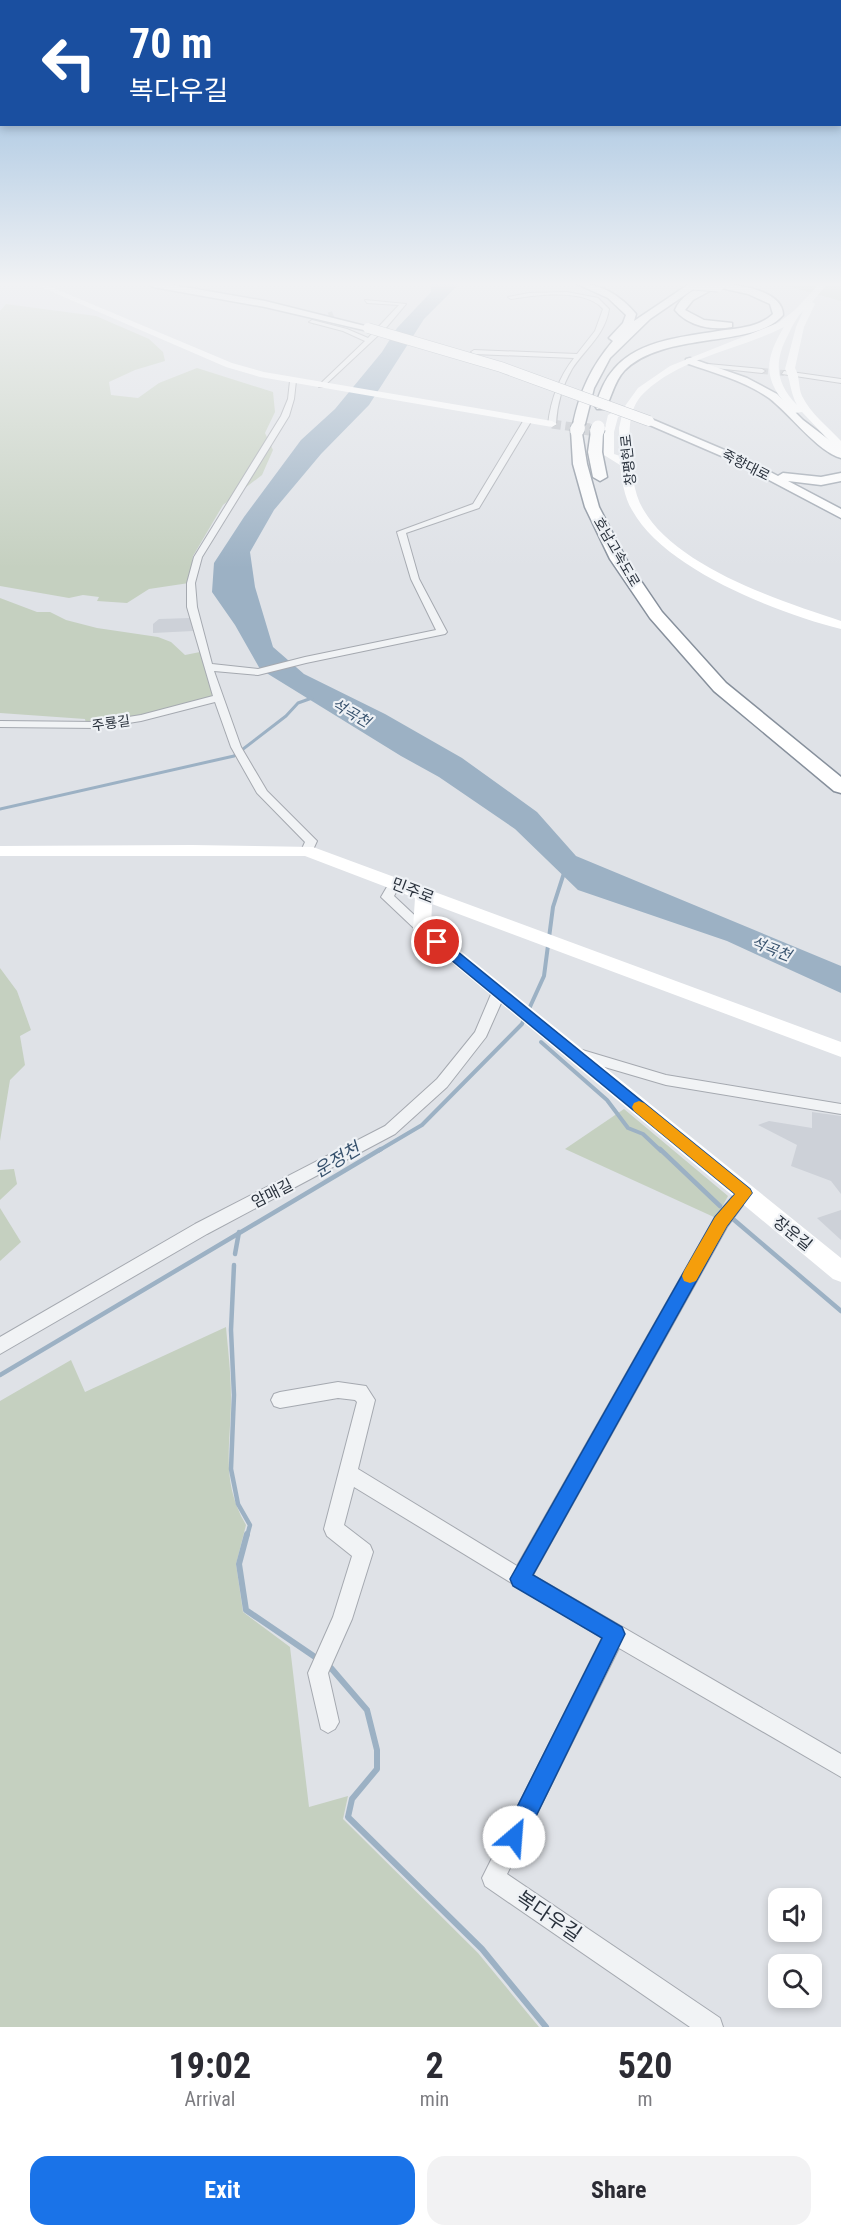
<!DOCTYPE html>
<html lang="en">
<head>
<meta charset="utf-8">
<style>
	body { margin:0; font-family:"Roboto Condensed","Noto Sans KR",sans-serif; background:#f2f2f3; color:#2b2b33; height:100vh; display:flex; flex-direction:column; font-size:22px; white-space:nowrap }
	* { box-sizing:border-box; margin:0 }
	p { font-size:20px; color:#7c7c81 }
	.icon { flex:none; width:33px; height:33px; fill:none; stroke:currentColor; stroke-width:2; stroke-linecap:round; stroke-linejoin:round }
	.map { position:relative; height:2027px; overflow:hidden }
	.drawer { display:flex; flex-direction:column; background:#fff; flex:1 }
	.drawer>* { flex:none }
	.top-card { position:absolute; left:0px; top:0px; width:842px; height:126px; box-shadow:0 3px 9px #0003; background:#1a4fa0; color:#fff; overflow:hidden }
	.fabs { position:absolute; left:768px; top:1888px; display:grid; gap:12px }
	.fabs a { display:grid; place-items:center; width:54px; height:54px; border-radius:12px; background:#fff; box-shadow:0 3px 9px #0003; font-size:30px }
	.pin { position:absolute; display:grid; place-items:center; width:51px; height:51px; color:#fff; margin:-26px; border:3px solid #fff; border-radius:50%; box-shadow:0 2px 6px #0007 }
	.me { position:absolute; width:66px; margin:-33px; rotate:27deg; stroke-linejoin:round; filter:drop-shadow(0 0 4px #0008) }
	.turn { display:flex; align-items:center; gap:21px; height:126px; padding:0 30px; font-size:27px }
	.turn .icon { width:78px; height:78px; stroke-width:2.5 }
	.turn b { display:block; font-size:42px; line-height:51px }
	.eta { display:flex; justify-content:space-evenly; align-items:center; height:102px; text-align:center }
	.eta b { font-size:36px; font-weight:700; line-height:42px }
	.action { display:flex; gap:12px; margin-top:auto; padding:12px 30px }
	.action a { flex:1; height:69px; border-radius:18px; background:#1a73e8; color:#fff; font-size:24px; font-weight:700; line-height:69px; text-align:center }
	.action a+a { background:#f2f2f3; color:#2b2b33 }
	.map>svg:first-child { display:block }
	.built { fill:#cdd1d8 }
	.green { fill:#c5d0c0 }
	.water { fill:#9cb1c4 }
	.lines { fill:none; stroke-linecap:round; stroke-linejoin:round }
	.stream-far3 { stroke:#9cb1c4; stroke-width:3 }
	.stream-far2 { stroke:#9cb1c4; stroke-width:4 }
	.stream-far1 { stroke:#9cb1c4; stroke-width:4.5 }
	.stream { stroke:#9cb1c4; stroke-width:6 }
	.street-tunnel { stroke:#bbbfc5; stroke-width:6; stroke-dasharray:6 3; stroke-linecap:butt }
	.secondary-tunnel-far1 { stroke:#bbbfc5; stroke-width:9; stroke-dasharray:9 4.5; stroke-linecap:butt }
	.secondary-tunnel { stroke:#bbbfc5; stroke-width:12; stroke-dasharray:12 6; stroke-linecap:butt }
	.street-casing { stroke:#a5a9b0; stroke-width:2 }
	.primary-casing { stroke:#9fa7b1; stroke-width:3 }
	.highway-casing { stroke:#87909c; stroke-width:3 }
	.street { fill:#f1f3f5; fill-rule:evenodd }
	.secondary { fill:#fff; fill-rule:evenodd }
	.primary { fill:#fff; fill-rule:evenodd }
	.highway { fill:#fff; fill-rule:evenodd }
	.primary-bridge-casing { stroke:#9fa7b1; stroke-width:11; stroke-linecap:butt }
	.highway-bridge-far1-casing { stroke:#87909c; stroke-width:13; stroke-linecap:butt }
	.highway-bridge-casing { stroke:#87909c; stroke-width:16; stroke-linecap:butt }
	.primary-bridge { stroke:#fff; stroke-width:10 }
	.highway-bridge-far1 { stroke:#fff; stroke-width:11 }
	.highway-bridge { stroke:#fff; stroke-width:14 }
	.route { fill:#1a73e8; stroke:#114b97; stroke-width:1.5 }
	.slow { fill:#f59e0b }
	.labels { text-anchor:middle; stroke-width:4.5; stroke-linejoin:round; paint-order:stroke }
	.far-street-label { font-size:14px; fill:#29313c; stroke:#eef1f5 }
	.far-water-label { font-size:15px; font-style:italic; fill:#36516d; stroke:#eef1f5 }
	.street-label { font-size:16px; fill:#29313c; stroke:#eef1f5 }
	.water-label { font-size:18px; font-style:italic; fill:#36516d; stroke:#eef1f5 }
	.near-street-label { font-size:20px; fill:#29313c; stroke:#eef1f5 }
</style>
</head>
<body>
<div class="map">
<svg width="841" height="2027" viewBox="0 0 841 2027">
	<rect width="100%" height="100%" fill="#dfe2e7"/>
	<!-- built -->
	<g class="built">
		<polygon points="190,618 193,631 153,633 153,624 159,619"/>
		<polygon points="812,1112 841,1116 841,1194 831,1181 791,1166 797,1145 758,1125 769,1121 812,1128"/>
		<polygon points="841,1210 841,1240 817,1218"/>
	</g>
	<!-- green -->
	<g class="green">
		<polygon points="780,284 841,284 841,301"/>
		<polygon points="6,304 96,316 149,339 163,352 165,361 135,370 109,382 111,395 138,398 159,383 197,368 273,392 275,412 265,433 273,450 262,475 223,505 193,556 189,583 149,589 127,603 97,601 99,597 83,595 69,598 0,586 0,311"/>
		<polygon points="0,598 37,612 50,612 66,620 97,628 158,637 171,642 185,655 200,652 214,698 125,720 86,724 85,719 0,713"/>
		<polygon points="0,968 17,991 31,1030 20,1036 25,1065 10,1080 0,1141"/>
		<polygon points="624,1109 728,1196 716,1218 565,1149"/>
		<polygon points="14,1169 17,1184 0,1200 0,1170"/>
		<polygon points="0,1208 21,1242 0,1261"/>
		<path d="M 226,1327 C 228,1350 231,1374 231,1397 C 231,1446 220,1481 246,1525 L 236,1564 L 243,1612 L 290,1647 L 309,1807 L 348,1796 L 343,1819 L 478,1953 L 539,2027 L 0,2027 L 0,1401 L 71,1360 L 85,1392 Z"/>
	</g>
	<!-- water -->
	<polygon class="water" points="431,284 459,284 424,319 369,405 321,454 274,510 250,552 255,587 273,647 304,674 385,714 462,758 537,812 576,856 841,966 841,993 727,941 578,890 515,829 439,777 401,756 260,669 235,625 212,592 214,563 244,517 301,440 335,409 382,352 397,328 431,292"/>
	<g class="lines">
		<!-- stream-far3 -->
		<polyline class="stream-far3" points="0,809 234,756 286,716 298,703 312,698"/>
		<!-- stream-far2 -->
		<g class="stream-far2">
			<polyline points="529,1009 544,976 553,907 564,873"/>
			<polyline points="541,1042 607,1100 628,1128 643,1134 661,1151"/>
			<polyline points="378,1151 422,1125 522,1024 524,1019"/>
		</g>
		<!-- stream-far1 -->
		<g class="stream-far1">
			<polyline points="660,1149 720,1206"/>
			<polyline points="733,1219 841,1311"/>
			<polyline points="235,1254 239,1232"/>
			<polyline points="234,1265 231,1330 234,1395 231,1469 238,1504 250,1525 247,1536"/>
			<polyline points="0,1375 381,1149"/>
		</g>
		<!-- stream -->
		<g class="stream">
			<polyline points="247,1534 239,1564 246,1610 315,1657"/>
			<polyline points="331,1668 367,1710 377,1750 377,1769 352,1799 348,1817 482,1949 546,2027"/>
		</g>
		<!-- street-tunnel -->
		<g class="street-tunnel">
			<polyline points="312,322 333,314"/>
			<polyline points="762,371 784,373"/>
		</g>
		<!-- secondary-tunnel-far1 -->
		<polyline class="secondary-tunnel-far1" points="552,424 588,429"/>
		<!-- secondary-tunnel -->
		<polyline class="secondary-tunnel" points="578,428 609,432"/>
		<!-- street casing -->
		<g class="street-casing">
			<g id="street">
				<path d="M 567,292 L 598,298 L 609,309 C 605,335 585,349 572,369 C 562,386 557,405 556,424 L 552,426 L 548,424 C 551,399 559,377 574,358 L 474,354 L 471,352 L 474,350 L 577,354 L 595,331 L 603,309 C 585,288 536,295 511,299 L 508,297 L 529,293 Z"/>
				<polygon points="365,300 406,304 385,329 323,387 319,387 319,385 365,341 343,331 309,322 312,320 347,329 368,338 399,305 367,303"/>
				<polygon points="708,364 762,369 765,371 762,373 706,367"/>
				<polygon points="784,371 841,379 841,383 782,374"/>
				<polygon points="293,379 296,381 294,399 289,416 202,557 195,583 197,607 212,664 258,669 305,657 436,630 411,579 397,532 473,504 525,418 532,420 479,508 406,533 419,579 447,632 445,634 306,663 258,675 214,671 241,747 267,791 317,841 311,854 307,855 301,851 305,842 257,793 231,747 215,702 141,721 97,728 0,727 0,721 97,722 141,715 213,696 187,607 187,583 194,557 281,416 288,399 290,381"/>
				<polygon points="395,879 401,883 394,896 426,926 428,929 426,932 418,932 381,897 391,880"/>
				<polygon points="499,987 506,992 486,1037 447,1087 395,1134 207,1234 0,1354 0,1337 195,1224 385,1126 437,1079 475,1032 492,992"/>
				<polygon points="579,1049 666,1075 841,1104 841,1114 666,1085 574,1058 572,1054 574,1050"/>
				<polygon points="744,1187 749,1189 752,1193 749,1197 727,1227 533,1575 841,1754 841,1777 619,1648 507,1874 720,2018 723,2027 690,2027 485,1886 482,1878 602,1638 354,1487 344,1525 370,1545 373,1552 352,1619 328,1673 339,1722 335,1729 328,1733 321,1729 308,1673 333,1617 352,1556 327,1536 324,1529 357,1402 355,1400 338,1398 280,1408 274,1406 271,1400 274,1394 280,1392 338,1382 366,1386 375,1400 358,1469 517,1566 715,1217 739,1189"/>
			</g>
		</g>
		<!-- primary casing -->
		<g class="primary-casing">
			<g id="primary">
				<polygon points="149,284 167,284 265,301 373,328 368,331 265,307 153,287"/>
				<path d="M 690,358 L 747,378 L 777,394 L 803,420 L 841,449 L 841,458 C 818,452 789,413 769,398 C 745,381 714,373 686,363 L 686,359 Z"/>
				<polygon points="649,418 741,457 778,476 783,473 821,477 841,473 841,481 821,485 788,481 841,509 841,518 733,461 645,423 645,419"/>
			</g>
		</g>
		<!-- highway casing -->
		<g class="highway-casing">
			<g id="highway">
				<path d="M 577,284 C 601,283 621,296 636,314 L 634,321 L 689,284 L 698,286 L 650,319 L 610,358 L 594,388 L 585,424 L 581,427 L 587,464 L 599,507 L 626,559 L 662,612 L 726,683 L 841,777 L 841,793 L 834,791 L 714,691 L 650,618 L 610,559 L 585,507 L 573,464 L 571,430 L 575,427 L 573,424 C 580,391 591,367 613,341 L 609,338 L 623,323 L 626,315 L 608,298 Z"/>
				<path d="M 707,284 C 728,282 783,288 783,315 C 755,349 664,330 624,371 C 614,382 612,396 605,409 L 597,409 L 595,406 C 600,393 604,380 614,369 C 639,339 689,336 725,330 C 742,328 760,326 773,314 L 770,304 L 748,294 L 717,287 L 693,300 L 685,310 L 704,320 L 732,323 L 732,327 C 712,331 688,326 675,310 C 681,296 693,290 707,284 Z"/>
				<polygon points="597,427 603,431 602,452 607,477 600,481 593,477 588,452 591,431"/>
			</g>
		</g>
		<!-- street -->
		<use href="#street" class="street"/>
		<!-- secondary -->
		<g class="secondary">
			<polygon points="34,284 44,284 232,363 264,372 552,421 557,424 552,427 260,377 226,367"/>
			<path d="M 819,284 L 827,284 L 812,302 L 815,304 L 804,327 L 795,368 C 800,376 798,387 802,396 C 811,414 828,427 841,441 L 841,450 L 837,449 L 802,412 L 794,413 C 764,383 762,363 784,327 C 739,350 682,357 645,392 C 628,407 629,431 630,452 C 632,470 633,492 643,509 C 676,567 780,601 841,621 L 841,629 C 778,613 665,570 632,510 C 624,497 622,480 620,465 L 604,455 L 604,432 L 608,415 L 625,406 L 638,388 L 670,366 L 778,323 L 795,310 ZM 803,311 L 796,327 L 785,369 C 790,376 790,393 797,405 C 775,383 774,361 788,335 C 793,325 796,318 803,311 ZM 622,415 L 619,428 L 620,456 L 614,454 L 614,432 L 618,417 Z"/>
			<polygon points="192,845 313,847 841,1042 841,1057 432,904 431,927 841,1258 841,1282 833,1279 416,933 413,929 415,898 305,856 0,856 0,846"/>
		</g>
		<!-- primary -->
		<use href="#primary" class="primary"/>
		<!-- highway -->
		<use href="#highway" class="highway"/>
		<!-- primary-bridge casing -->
		<g class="primary-bridge-casing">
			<polyline id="primary-bridge" points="368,328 501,367 649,421"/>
		</g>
		<!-- highway-bridge-far1 casing -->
		<g class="highway-bridge-far1-casing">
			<g id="highway-bridge-far1">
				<polyline points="693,284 718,286"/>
				<polyline points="577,429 579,424"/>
				<polyline points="597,429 598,426"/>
			</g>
		</g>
		<!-- highway-bridge casing -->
		<g class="highway-bridge-casing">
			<g id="highway-bridge">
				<polyline points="577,430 578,428"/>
				<polyline points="597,431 598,428"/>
			</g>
		</g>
		<!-- primary-bridge -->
		<use href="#primary-bridge" class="primary-bridge"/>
		<!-- highway-bridge-far1 -->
		<use href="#highway-bridge-far1" class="highway-bridge-far1"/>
		<!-- highway-bridge -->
		<use href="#highway-bridge" class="highway-bridge"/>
	</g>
	<!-- sky -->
	<linearGradient id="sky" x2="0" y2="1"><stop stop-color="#89b3da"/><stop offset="0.5" stop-color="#f1f2f4"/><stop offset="1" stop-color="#f1f2f4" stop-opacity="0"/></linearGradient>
	<rect width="841" height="568" fill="url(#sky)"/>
	<!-- route -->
	<polygon class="route" points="437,937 442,939 750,1189 752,1193 727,1226 533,1575 622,1627 625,1634 522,1845 514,1849 506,1845 502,1837 506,1829 602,1638 513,1586 510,1579 715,1217 735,1194 433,945 431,942"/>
	<!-- slow -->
	<polygon class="slow" points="639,1101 644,1103 750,1189 752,1193 727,1226 696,1281 690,1283 684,1281 682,1276 684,1271 715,1217 735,1194 634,1111 632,1107 634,1103"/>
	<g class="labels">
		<!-- far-street labels -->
		<g class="far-street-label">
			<text transform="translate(628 460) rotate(-96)" y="5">창평현로</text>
			<text transform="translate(746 465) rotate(27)" y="5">죽향대로</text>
			<text transform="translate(617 552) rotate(60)" y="5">호남고속도로</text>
			<text transform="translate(111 723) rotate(-8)" y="5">주룡길</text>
		</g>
		<!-- far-water labels -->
		<g class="far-water-label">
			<text transform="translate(351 713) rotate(30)" y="5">석곡천</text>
			<text transform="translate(771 949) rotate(21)" y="5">석곡천</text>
		</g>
		<!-- street labels -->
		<g class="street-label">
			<text transform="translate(413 890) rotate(21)" y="6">민주로</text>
			<text transform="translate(272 1193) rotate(-27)" y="6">암매길</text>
			<text transform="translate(793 1233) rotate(39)" y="6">장운길</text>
		</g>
		<!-- water labels -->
		<g class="water-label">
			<text transform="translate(337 1160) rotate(-31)" y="6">운정천</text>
		</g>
		<!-- near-street labels -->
		<g class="near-street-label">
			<text transform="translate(549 1916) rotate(34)" y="7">복다우길</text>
		</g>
	</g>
</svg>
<div class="fabs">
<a><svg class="icon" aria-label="sound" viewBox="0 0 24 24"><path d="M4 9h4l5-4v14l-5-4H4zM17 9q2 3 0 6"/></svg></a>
<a><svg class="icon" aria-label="search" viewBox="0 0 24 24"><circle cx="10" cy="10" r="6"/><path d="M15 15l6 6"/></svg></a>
</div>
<div class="pin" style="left:437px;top:942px;background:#d93025"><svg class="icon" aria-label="arrive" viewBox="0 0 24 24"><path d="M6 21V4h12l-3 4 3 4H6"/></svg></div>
<svg class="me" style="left:514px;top:1837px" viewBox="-20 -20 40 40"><circle r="19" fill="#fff"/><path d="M0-13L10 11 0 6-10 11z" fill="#1a73e8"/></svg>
<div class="top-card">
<div class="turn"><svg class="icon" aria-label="left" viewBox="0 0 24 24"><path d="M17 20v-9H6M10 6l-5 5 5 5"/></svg><div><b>70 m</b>복다우길</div></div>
</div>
</div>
<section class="drawer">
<div class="eta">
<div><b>19:02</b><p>Arrival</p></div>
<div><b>2</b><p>min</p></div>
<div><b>520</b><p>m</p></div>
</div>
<div class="action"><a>Exit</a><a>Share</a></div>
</section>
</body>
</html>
